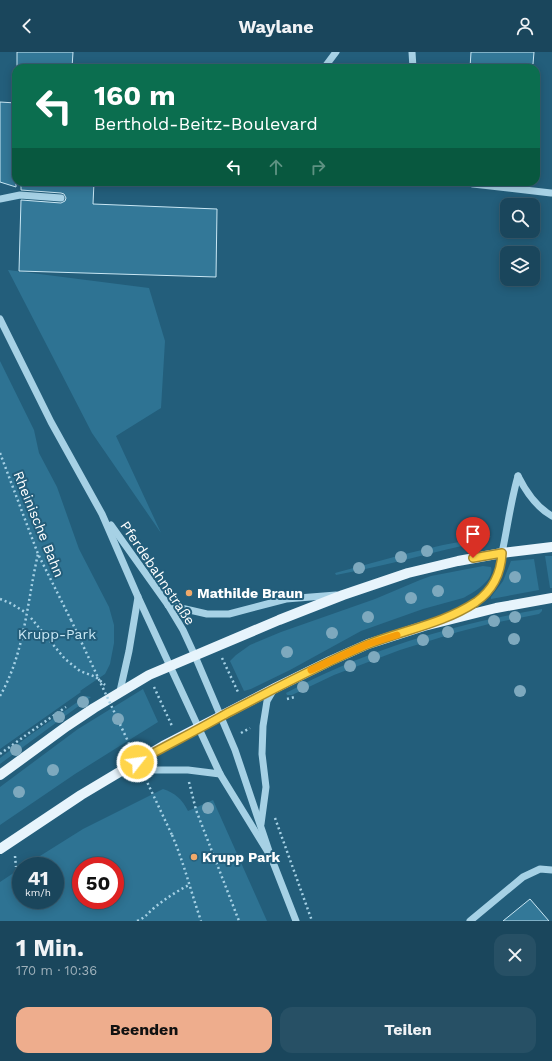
<!DOCTYPE html>
<html lang="de">
<head>
<meta charset="utf-8">
<style>
	body { margin:0; font-family:"Work Sans",sans-serif; background:#275065; color:#f1f3f6; height:100vh; display:flex; flex-direction:column; font-size:15px; white-space:nowrap }
	* { box-sizing:border-box; margin:0 }
	p { font-size:13px; color:#9fb1bb }
	.icon { flex:none; width:22px; height:22px; fill:none; stroke:currentColor; stroke-width:2; stroke-linecap:round; stroke-linejoin:round }
	.map { position:relative; height:869px; overflow:hidden }
	.details { display:flex; flex-direction:column; background:#1a465c; flex:1 }
	.details>* { flex:none }
	.guide { position:absolute; left:12px; top:12px; width:528px; height:122px; border-radius:12px; box-shadow:0 2px 10px #0003,0 0 0 1px #385e72; background:#0b6e4f; color:#fff; overflow:hidden }
	.buttons { position:absolute; left:500px; top:146px; display:grid; gap:8px }
	.buttons a { display:grid; place-items:center; width:40px; height:40px; border-radius:8px; background:#1a465c; box-shadow:0 2px 10px #0003,0 0 0 1px #385e72; font-size:20px }
	.speed { position:absolute; left:12px; top:805px; display:flex; gap:8px; font-size:20px; font-weight:700; text-align:center }
	.speed>* { display:grid; place-content:center; width:52px; height:52px; border-radius:50%; background:#1a465c; box-shadow:0 2px 10px #0003,0 0 0 1px #385e72; line-height:1 }
	.speed small { font-size:10px; font-weight:400 }
	.speed .limit { border:6px solid #d22; background:#fff; color:#111 }
	.pin { position:absolute; display:grid; place-items:center; width:34px; height:34px; color:#fff; margin:-41px -17px; border-radius:50% 50% 50% 0; rotate:-45deg; box-shadow:0 0 4px #0007 }
	.pin .icon { rotate:45deg }
	.me { position:absolute; width:44px; margin:-22px; rotate:60deg; stroke-linejoin:round; filter:drop-shadow(0 0 3px #0008) }
	.turn { display:flex; align-items:center; gap:14px; height:84px; padding:0 16px; font-size:18px }
	.turn .icon { width:52px; height:52px; stroke-width:2.5 }
	.turn b { display:block; font-size:28px; line-height:34px }
	.lanes { display:flex; align-items:center; height:38px; padding:0 16px; background:#0003; justify-content:center; gap:20px; direction:ltr }
	.lanes .off { opacity:.35 }
	.round { display:grid; place-items:center; flex:none; width:42px; height:42px; border-radius:12px; background:#275065 }
	.overview { display:flex; align-items:center; justify-content:space-between; height:68px; padding:0 16px }
	h1 { font-size:24px; font-weight:700; line-height:30px }
	.primary-button { display:flex; gap:8px; margin-top:auto; padding:8px 16px }
	.primary-button a { flex:1; height:46px; border-radius:12px; background:#eead8d; color:#111; font-size:16px; font-weight:700; line-height:46px; text-align:center }
	.primary-button a+a { background:#275065; color:#f1f3f6 }
	header { display:flex; justify-content:space-between; align-items:center; height:52px; padding:0 16px; background:#1a465c; font-size:18px; font-weight:700 }
	.map>svg:first-child { display:block }
	.green { fill:#2e7393; fill-rule:evenodd }
	.building { fill:#337898; stroke:#c9e7f4 }
	.lines { fill:none; stroke-linecap:round; stroke-linejoin:round }
	.path { stroke:#a6d1e5; stroke-width:2.5; stroke-dasharray:2 3; stroke-linecap:butt }
	.minor { stroke:#a6d1e5; stroke-width:7 }
	.major { stroke:#e7f4fc; stroke-width:10 }
	.path-bridge { stroke:#a6d1e5; stroke-width:2.5; stroke-dasharray:2 3; stroke-linecap:butt }
	.tree { fill:#7ea9be }
	.route-casing { stroke:#a68a30; stroke-width:10 }
	.route { stroke:#ffd54a; stroke-width:7 }
	.slow { stroke:#f59e0b; stroke-width:7 }
	.poi-dot { fill:#f0a96a; stroke:#235e7b; stroke-width:1.5 }
	.labels { text-anchor:middle; stroke-width:4; stroke-linejoin:round; paint-order:stroke }
	.street-label { font-size:14px; fill:#fff; stroke:#235e7b }
	.poi-label { font-size:14px; font-weight:bold; fill:#fff; stroke:#235e7b; text-anchor:start }
	.park-label { font-size:14px; fill:#c9e7f4; stroke:#235e7b }
</style>
</head>
<body>
<header><svg class="icon" aria-label="back" viewBox="0 0 24 24"><path d="M15 5l-7 7 7 7"/></svg>Waylane<svg class="icon" aria-label="person" viewBox="0 0 24 24"><circle cx="12" cy="8" r="4"/><path d="M4 21q1-7 8-7t8 7"/></svg></header>
<div class="map">
<svg width="552" height="869" viewBox="0 0 552 869">
	<rect width="100%" height="100%" fill="#235e7b"/>
	<!-- green -->
	<g class="green">
		<polygon points="8,218 149,236 165,289 161,356 116,384 161,481 92,381"/>
		<polygon points="0,309 34,378 39,401 57,435 79,497 109,555 114,573 114,591 110,612 105,622 80,639 81,640 0,697"/>
		<path d="M 491,484 L 485,489 C 435,499 386,514 336,523 L 335,521 L 405,502 L 443,493 Z"/>
		<polygon points="545,504 552,504 552,536 550,536"/>
		<polygon points="534,507 539,538 491,547 491,545 503,529 511,509"/>
		<path d="M 483,514 L 491,515 C 495,528 473,541 463,546 L 423,557 L 361,579 L 290,618 L 251,637 L 244,639 L 230,609 L 236,603 L 250,593 L 281,580 L 375,547 L 420,528 L 431,524 Z"/>
		<path d="M 542,557 L 542,559 L 539,562 L 489,572 L 458,580 L 400,598 L 334,623 L 292,643 L 287,643 L 286,641 C 365,598 453,572 542,557 Z"/>
		<polygon points="143,637 158,670 75,722 0,773 0,735 78,677"/>
		<polygon points="86,644 91,645 0,712 0,706 26,686"/>
		<path d="M 163,737 C 175,741 182,747 188,759 L 213,748 L 267,869 L 0,869 L 0,830 L 21,816 L 21,848 L 55,848 L 55,814 L 24,814 L 83,777 ZM 81,814 L 115,814 L 115,848 L 81,848 Z"/>
	</g>
	<!-- building -->
	<g class="building">
		<polygon points="17,0 73,0 72,16 17,16"/>
		<polygon points="471,0 534,0 533,12 523,16 470,16"/>
		<polygon points="0,50 16,51 16,135 0,130"/>
		<polygon points="21,130 94,130 93,152 217,157 216,225 19,219 21,148 61,151 65,149 66,146 64,142 61,141 21,138"/>
		<polygon points="530,847 549,869 503,869"/>
	</g>
	<g class="lines">
		<!-- path -->
		<g class="path">
			<polyline points="0,401 38,502 71,568"/>
			<polyline points="0,547 10,551 25,560"/>
			<polyline points="31,566 65,607 80,619 96,625 105,633"/>
			<polyline points="222,606 238,640"/>
			<polyline points="154,635 172,674"/>
			<path d="M 0,644 C 25,600 27,550 38,502"/>
			<polyline points="287,647 295,645"/>
			<polyline points="241,681 250,676"/>
			<polyline points="0,702 33,678 66,655"/>
			<polyline points="189,730 196,758 239,869"/>
			<polyline points="275,766 312,869"/>
			<path d="M 172,783 C 184,811 191,840 201,869"/>
			<polyline points="15,804 16,815"/>
			<path d="M 137,869 C 145,866 148,861 154,856 C 165,847 177,839 189,833"/>
		</g>
		<!-- minor -->
		<g class="minor">
			<polyline points="412,0 413,16"/>
			<polyline points="324,16 336,0"/>
			<polyline points="469,130 473,132 551,141"/>
			<polyline points="0,147 20,143 61,146"/>
			<polyline points="0,267 51,370 102,462 138,545 220,722 271,805"/>
			<path d="M 518,424 C 526,440 536,455 552,464"/>
			<polyline points="111,473 168,553 183,578 195,604 235,698 271,805 296,869"/>
			<polyline points="168,553 207,562 229,562 286,547 336,543"/>
			<path d="M 447,565 C 466,557 487,546 497,526 C 502,517 501,506 503,496 C 508,472 511,448 518,424"/>
			<polyline points="120,639 129,599 138,545"/>
			<polyline points="124,718 188,718 220,722"/>
			<polyline points="261,772 266,735 262,702 263,674 267,649 274,637"/>
			<polyline points="470,869 523,825 540,817 552,818"/>
		</g>
		<!-- major -->
		<g class="major">
			<polyline points="0,723 67,674 94,656 149,623 279,568 343,543 408,521 458,509 502,501 552,495"/>
			<polyline points="0,797 81,743 163,694 275,636 330,609 368,592 424,574 496,556 552,546"/>
		</g>
		<!-- path-bridge -->
		<polyline class="path-bridge" points="71,568 172,783"/>
	</g>
	<!-- trees -->
	<g class="tree">
		<circle cx="473" cy="490" r="6"/>
		<circle cx="427" cy="499" r="6"/>
		<circle cx="401" cy="505" r="6"/>
		<circle cx="359" cy="516" r="6"/>
		<circle cx="515" cy="525" r="6"/>
		<circle cx="438" cy="539" r="6"/>
		<circle cx="411" cy="546" r="6"/>
		<circle cx="368" cy="565" r="6"/>
		<circle cx="515" cy="565" r="6"/>
		<circle cx="494" cy="569" r="6"/>
		<circle cx="448" cy="580" r="6"/>
		<circle cx="332" cy="581" r="6"/>
		<circle cx="514" cy="587" r="6"/>
		<circle cx="423" cy="588" r="6"/>
		<circle cx="287" cy="600" r="6"/>
		<circle cx="374" cy="605" r="6"/>
		<circle cx="350" cy="614" r="6"/>
		<circle cx="303" cy="635" r="6"/>
		<circle cx="520" cy="639" r="6"/>
		<circle cx="83" cy="650" r="6"/>
		<circle cx="59" cy="665" r="6"/>
		<circle cx="118" cy="667" r="6"/>
		<circle cx="16" cy="698" r="6"/>
		<circle cx="53" cy="718" r="6"/>
		<circle cx="19" cy="740" r="6"/>
		<circle cx="208" cy="756" r="6"/>
	</g>
	<g class="lines">
		<!-- route casing -->
		<g class="route-casing">
			<path id="route" d="M 137,710 C 165,694 194,680 222,664 C 270,639 317,614 366,593 C 403,578 443,572 476,550 C 493,538 501,521 502,501 L 473,506"/>
		</g>
		<!-- route -->
		<use href="#route" class="route"/>
		<!-- slow -->
		<polyline class="slow" points="311,618 368,592 397,583"/>
	</g>
	<!-- markers -->
	<g class="poi-dot">
		<circle cx="189" cy="541" r="4"/>
		<circle cx="194" cy="805" r="4"/>
	</g>
	<g class="labels">
		<!-- street labels -->
		<g class="street-label">
			<text transform="translate(39 472) rotate(68)" y="5">Rheinische Bahn</text>
			<text transform="translate(158 521) rotate(56)" y="5">Pferdebahnstraße</text>
		</g>
		<!-- poi labels -->
		<g class="poi-label">
			<text x="197" y="546">Mathilde Braun</text>
			<text x="202" y="810">Krupp Park</text>
		</g>
		<!-- park labels -->
		<g class="park-label">
			<text x="57" y="587">Krupp-Park</text>
		</g>
	</g>
</svg>
<div class="buttons">
<a><svg class="icon" aria-label="search" viewBox="0 0 24 24"><circle cx="10" cy="10" r="6"/><path d="M15 15l6 6"/></svg></a>
<a><svg class="icon" aria-label="layers" viewBox="0 0 24 24"><path d="M12 4l9 5-9 5-9-5zM3 14l9 5 9-5"/></svg></a>
</div>
<div class="speed"><div>41<small>km/h</small></div><div class="limit">50</div></div>
<div class="pin" style="left:473px;top:506px;background:#d93025"><svg class="icon" aria-label="arrive" viewBox="0 0 24 24"><path d="M6 21V4h12l-3 4 3 4H6"/></svg></div>
<svg class="me" style="left:137px;top:710px" viewBox="-20 -20 40 40"><circle r="17" fill="#ffd54a" stroke="#fff" stroke-width="3"/><path d="M0-11L8 9 0 5-8 9z" fill="#fff"/></svg>
<div class="guide">
<div class="turn"><svg class="icon" aria-label="left" viewBox="0 0 24 24"><path d="M17 20v-9H6M10 6l-5 5 5 5"/></svg><div><b>160 m</b>Berthold-Beitz-Boulevard</div></div>
<div class="lanes"><svg class="icon" aria-label="left" viewBox="0 0 24 24"><path d="M17 20v-9H6M10 6l-5 5 5 5"/></svg><svg class="icon off" aria-label="ahead" viewBox="0 0 24 24"><path d="M12 20V5M6 11l6-6 6 6"/></svg><svg class="icon off" aria-label="right" viewBox="0 0 24 24"><path d="M7 20v-9h11M14 6l5 5-5 5"/></svg></div>
</div>
</div>
<section class="details">
<div class="overview"><div><h1>1 Min.</h1><p>170 m · 10:36</p></div><a class="round"><svg class="icon" aria-label="close" viewBox="0 0 24 24"><path d="M6 6l12 12M18 6L6 18"/></svg></a></div>
<div class="primary-button"><a>Beenden</a><a>Teilen</a></div>
</section>
</body>
</html>
